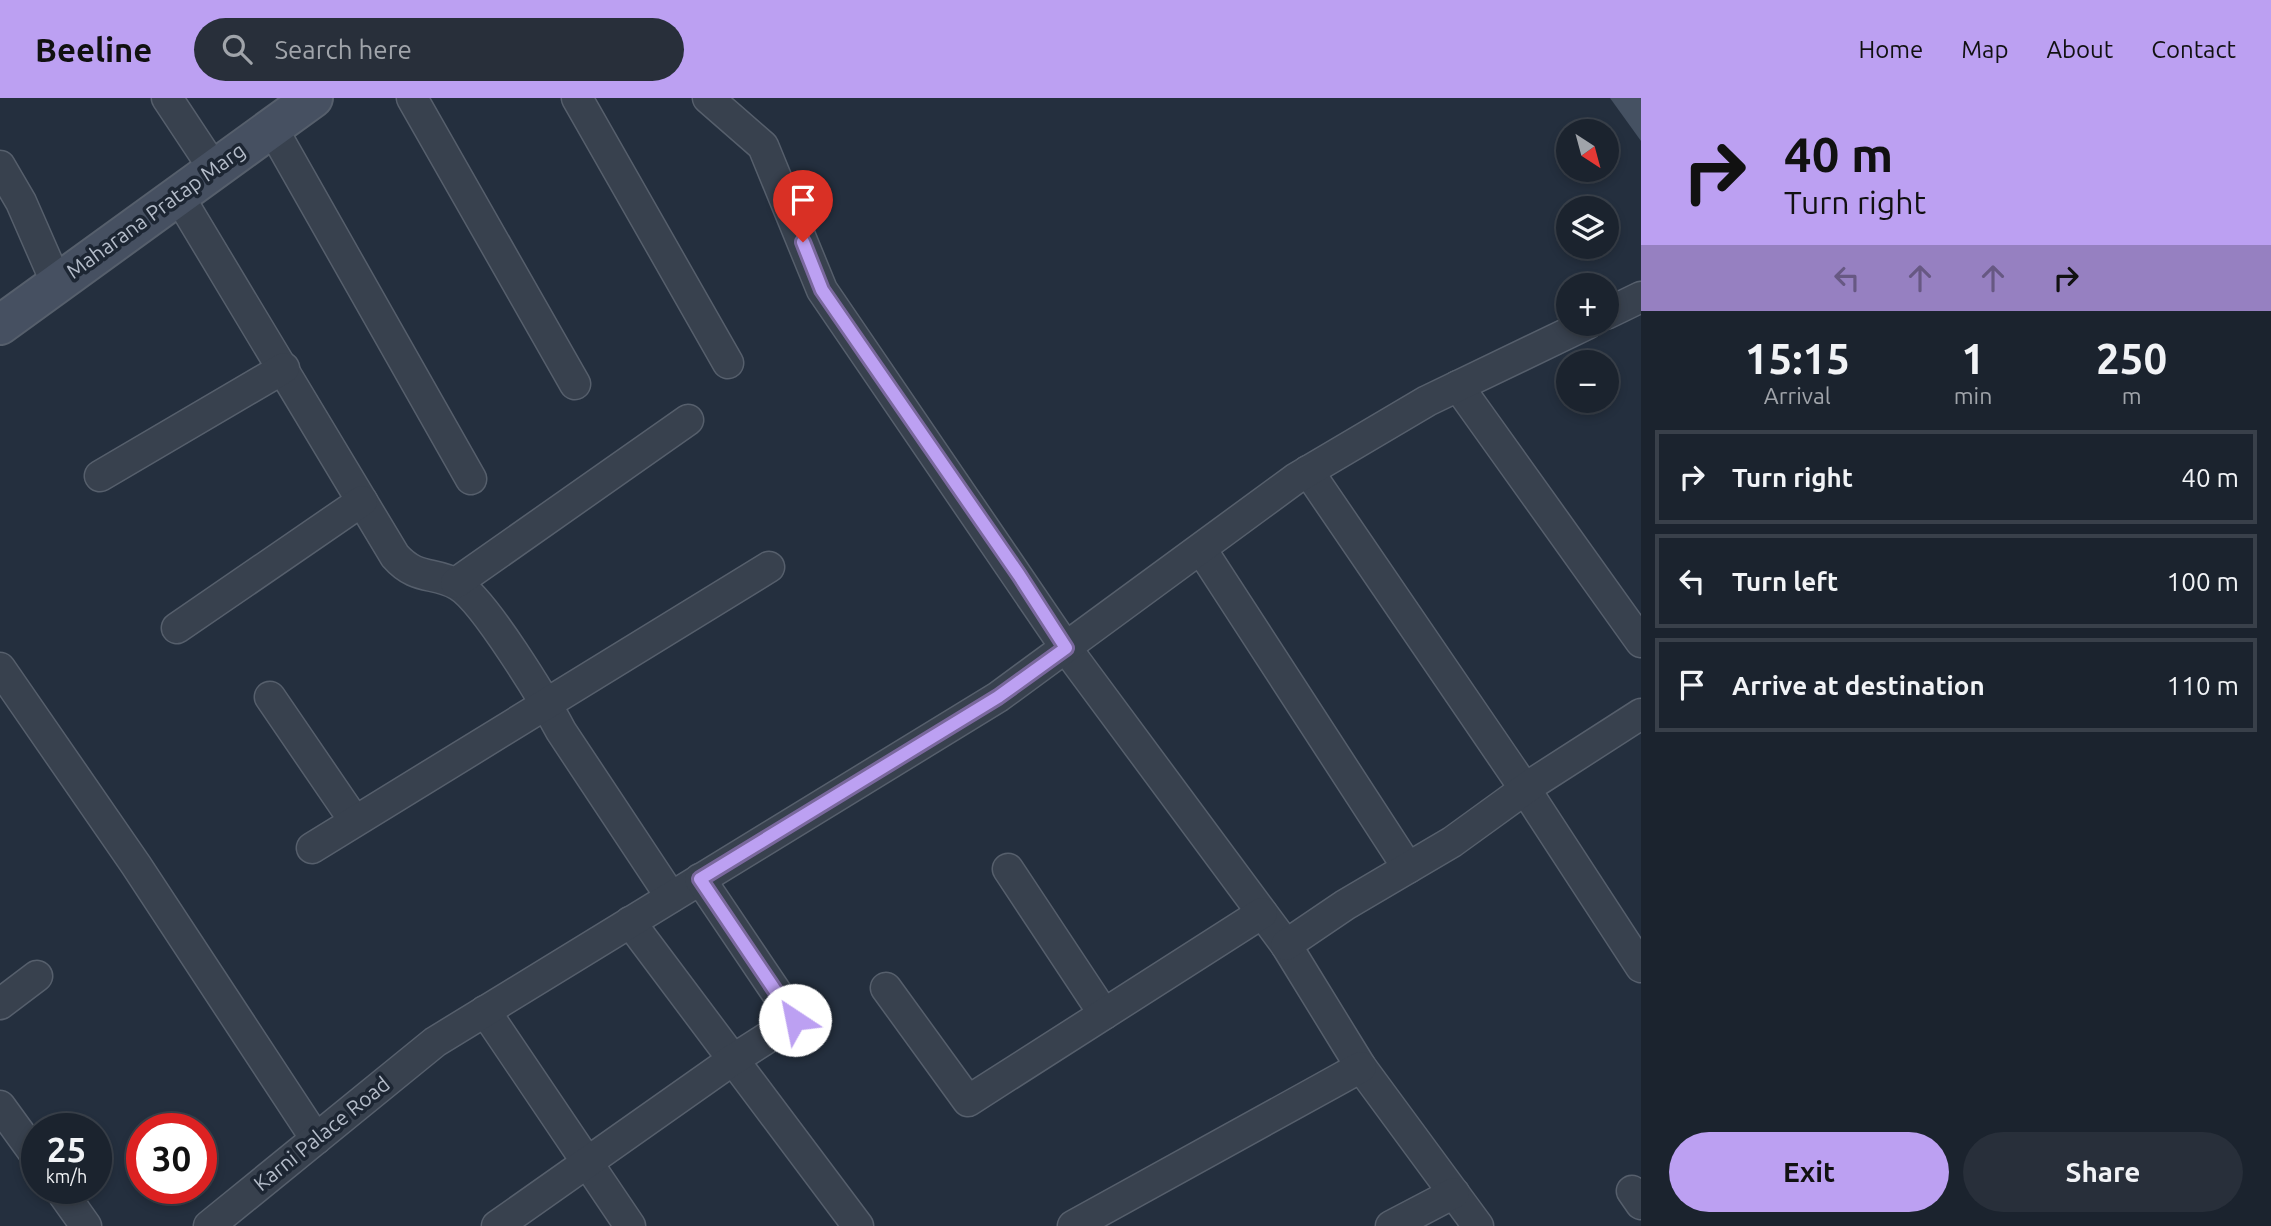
<!DOCTYPE html>
<html lang="en">
<head>
<meta charset="utf-8">
<style>
	body { margin:0; font-family:Ubuntu,sans-serif; background:#282f3a; color:#f1f3f6; height:100vh; display:flex; flex-direction:column; font-size:26px; white-space:nowrap }
	* { box-sizing:border-box; margin:0 }
	p { font-size:23px; color:#a0a4aa }
	.icon { flex:none; width:38px; height:38px; fill:none; stroke:currentColor; stroke-width:2; stroke-linecap:round; stroke-linejoin:round }
	.map { position:relative; flex:1; overflow:hidden }
	.sheet { display:flex; flex-direction:column; background:#1b232e; width:630px }
	.sheet>* { flex:none }
	.guide { background:#bca0f2; color:#111; overflow:hidden }
	.needle { width:46px; rotate:144deg }
	.buttons { position:absolute; left:1556px; top:21px; display:grid; gap:14px }
	.buttons a { display:grid; place-items:center; width:63px; height:63px; border-radius:50%; background:#1b232e; box-shadow:0 4px 10px #0003,0 0 0 2px #39404a; font-size:35px }
	.speed { position:absolute; left:21px; top:1015px; display:flex; gap:14px; font-size:35px; font-weight:700; text-align:center }
	.speed>* { display:grid; place-content:center; width:91px; height:91px; border-radius:50%; background:#1b232e; box-shadow:0 4px 10px #0003,0 0 0 2px #39404a; line-height:1 }
	.speed small { font-size:18px; font-weight:400 }
	.speed .limit { border:10px solid #d22; background:#fff; color:#111 }
	.pin { position:absolute; display:grid; place-items:center; width:60px; height:60px; color:#fff; margin:-72px -30px; border-radius:50% 50% 50% 0; rotate:-45deg; box-shadow:0 0 7px #0007 }
	.pin .icon { rotate:45deg }
	.me { position:absolute; width:77px; margin:-38px; rotate:326deg; stroke-linejoin:round; filter:drop-shadow(0 0 5px #0008) }
	.turn { display:flex; align-items:center; gap:24px; height:147px; padding:0 28px; font-size:32px }
	.turn .icon { width:91px; height:91px; stroke-width:2.5 }
	.turn b { display:block; font-size:49px; line-height:60px }
	.lanes { display:flex; align-items:center; height:66px; padding:0 28px; background:#0003; justify-content:center; gap:35px; direction:ltr }
	.lanes .off { opacity:.35 }
	.eta { display:flex; justify-content:space-evenly; align-items:center; height:119px; text-align:center }
	.eta b { font-size:42px; font-weight:700; line-height:49px }
	.primary-button { display:flex; gap:14px; margin-top:auto; padding:14px 28px }
	.primary-button a { flex:1; height:80px; border-radius:42px; background:#bca0f2; color:#111; font-size:28px; font-weight:700; line-height:80px; text-align:center }
	.primary-button a+a { background:#282f3a; color:#f1f3f6 }
	ul { padding:0; list-style:none }
	li { display:flex; align-items:center; gap:21px; height:94px; margin:0 14px 10px; padding:0 14px; border:4px solid #39404a; border-radius:0px }
	li div { flex:1 }
	li b { display:block; font-size:26px }
	li em { font-style:normal }
	header { display:flex; align-items:center; gap:42px; box-sizing:border-box; height:98px; padding:0 35px; background:#bca0f2; color:#111 }
	header strong { font-size:33px }
	nav { display:flex; gap:38px; margin-inline-start:auto; font-size:24px }
	.search { width:490px; height:63px; background:#282f3a; display:flex; align-items:center; gap:18px; box-sizing:border-box; padding:0 24px; border-radius:38px; color:#a0a4aa; font-size:26px }
	main { display:flex; flex:1; min-height:0 }
	.map>svg:first-child { display:block }
	.building { fill:#455162 }
	.lines { fill:none; stroke-linecap:round; stroke-linejoin:round }
	.street-casing { stroke:#565f6c; stroke-width:33 }
	.secondary-casing { stroke:#565f6c; stroke-width:42 }
	.street { stroke:#38414e; stroke-width:30 }
	.secondary { stroke:#465061; stroke-width:38 }
	.route-casing { stroke:#7a689d; stroke-width:18 }
	.route { stroke:#bca0f2; stroke-width:12 }
	.labels { text-anchor:middle; stroke-width:7; stroke-linejoin:round; paint-order:stroke }
	.street-label { font-size:21px; fill:#b4bcc9; stroke:#1d2633 }
</style>
</head>
<body>
<header>
<strong>Beeline</strong>
<div class="search"><svg class="icon" aria-label="search" viewBox="0 0 24 24"><circle cx="10" cy="10" r="6"/><path d="M15 15l6 6"/></svg>Search here</div>
<nav><a>Home</a><a>Map</a><a>About</a><a>Contact</a></nav>
</header>
<main>
<div class="map">
<svg width="1641" height="1128" viewBox="0 0 1641 1128">
	<rect width="100%" height="100%" fill="#242f3e"/>
	<!-- building -->
	<polygon class="building" points="1610,0 1641,0 1641,43"/>
	<g class="lines">
		<!-- street casing -->
		<g class="street-casing">
			<g id="street">
				<polyline points="167,0 214,71"/>
				<polyline points="412,0 575,286"/>
				<polyline points="577,0 728,265"/>
				<polyline points="708,0 763,48 822,192 1066,550 1286,847 1361,969 1478,1128"/>
				<polyline points="272,30 471,381"/>
				<polyline points="0,68 21,104 56,184"/>
				<path d="M 178,97 L 395,458 C 417,483 434,473 458,487 C 484,502 545,603 561,633 L 671,799"/>
				<polyline points="1606,216 1641,199"/>
				<polyline points="1458,288 1641,544"/>
				<polyline points="1308,373 1525,691 1641,869"/>
				<polyline points="100,378 284,270"/>
				<polyline points="1201,451 1408,770"/>
				<polyline points="456,485 688,322"/>
				<polyline points="177,530 362,403"/>
				<polyline points="0,570 136,767 316,1041"/>
				<polyline points="270,599 354,722"/>
				<polyline points="312,750 769,469"/>
				<polyline points="1008,771 1104,916"/>
				<polyline points="630,824 858,1128"/>
				<polyline points="1286,847 1345,807 1452,744 1532,686 1641,616"/>
				<polyline points="886,890 968,1003 1262,815"/>
				<polyline points="0,906 37,878"/>
				<polyline points="485,913 630,1128"/>
				<polyline points="0,1008 37,1059"/>
				<polyline points="59,1090 86,1128"/>
				<polyline points="1632,1093 1641,1106"/>
				<polyline points="209,1128 435,944 998,599 1295,381 1427,303 1587,226"/>
				<polyline points="497,1128 731,963 795,922 700,781"/>
				<polyline points="1073,1128 1361,969"/>
				<polyline points="1391,1128 1454,1095"/>
			</g>
		</g>
		<!-- secondary casing -->
		<g class="secondary-casing">
			<polyline id="secondary" points="0,227 313,0"/>
		</g>
		<!-- street -->
		<use href="#street" class="street"/>
		<!-- secondary -->
		<use href="#secondary" class="secondary"/>
	</g>
	<g class="lines">
		<!-- route casing -->
		<g class="route-casing">
			<polyline id="route" points="795,922 700,781 998,599 1066,550 1019,477 822,192 803,144"/>
		</g>
		<!-- route -->
		<use href="#route" class="route"/>
	</g>
	<g class="labels">
		<!-- street labels -->
		<g class="street-label">
			<text transform="translate(156 113) rotate(-36)" y="7">Maharana Pratap Marg</text>
			<text transform="translate(322 1036) rotate(-39)" y="7">Karni Palace Road</text>
		</g>
	</g>
</svg>
<div class="buttons">
<a><svg class="needle" viewBox="-14 -14 28 28"><path d="M0-13l5 13h-10z" fill="#e53935"/><path d="M0 13l5-13h-10z" fill="#a0a4aa"/></svg></a>
<a><svg class="icon" aria-label="layers" viewBox="0 0 24 24"><path d="M12 4l9 5-9 5-9-5zM3 14l9 5 9-5"/></svg></a>
<a>+</a>
<a>−</a>
</div>
<div class="speed"><div>25<small>km/h</small></div><div class="limit">30</div></div>
<div class="pin" style="left:803px;top:144px;background:#d93025"><svg class="icon" aria-label="arrive" viewBox="0 0 24 24"><path d="M6 21V4h12l-3 4 3 4H6"/></svg></div>
<svg class="me" style="left:795px;top:922px" viewBox="-20 -20 40 40"><circle r="19" fill="#fff"/><path d="M0-13L10 11 0 6-10 11z" fill="#bca0f2"/></svg>
</div>
<section class="sheet">
<div class="guide">
<div class="turn"><svg class="icon" aria-label="right" viewBox="0 0 24 24"><path d="M7 20v-9h11M14 6l5 5-5 5"/></svg><div><b>40 m</b>Turn right</div></div>
<div class="lanes"><svg class="icon off" aria-label="left" viewBox="0 0 24 24"><path d="M17 20v-9H6M10 6l-5 5 5 5"/></svg><svg class="icon off" aria-label="ahead" viewBox="0 0 24 24"><path d="M12 20V5M6 11l6-6 6 6"/></svg><svg class="icon off" aria-label="ahead" viewBox="0 0 24 24"><path d="M12 20V5M6 11l6-6 6 6"/></svg><svg class="icon" aria-label="right" viewBox="0 0 24 24"><path d="M7 20v-9h11M14 6l5 5-5 5"/></svg></div>
</div>
<div class="eta">
<div><b>15:15</b><p>Arrival</p></div>
<div><b>1</b><p>min</p></div>
<div><b>250</b><p>m</p></div>
</div>
<ul>
<li><svg class="icon" aria-label="right" viewBox="0 0 24 24"><path d="M7 20v-9h11M14 6l5 5-5 5"/></svg><div><b>Turn right</b></div><em>40 m</em></li>
<li><svg class="icon" aria-label="left" viewBox="0 0 24 24"><path d="M17 20v-9H6M10 6l-5 5 5 5"/></svg><div><b>Turn left</b></div><em>100 m</em></li>
<li><svg class="icon" aria-label="arrive" viewBox="0 0 24 24"><path d="M6 21V4h12l-3 4 3 4H6"/></svg><div><b>Arrive at destination</b></div><em>110 m</em></li>
</ul>
<div class="primary-button"><a>Exit</a><a>Share</a></div>
</section>
</main>
</body>
</html>
